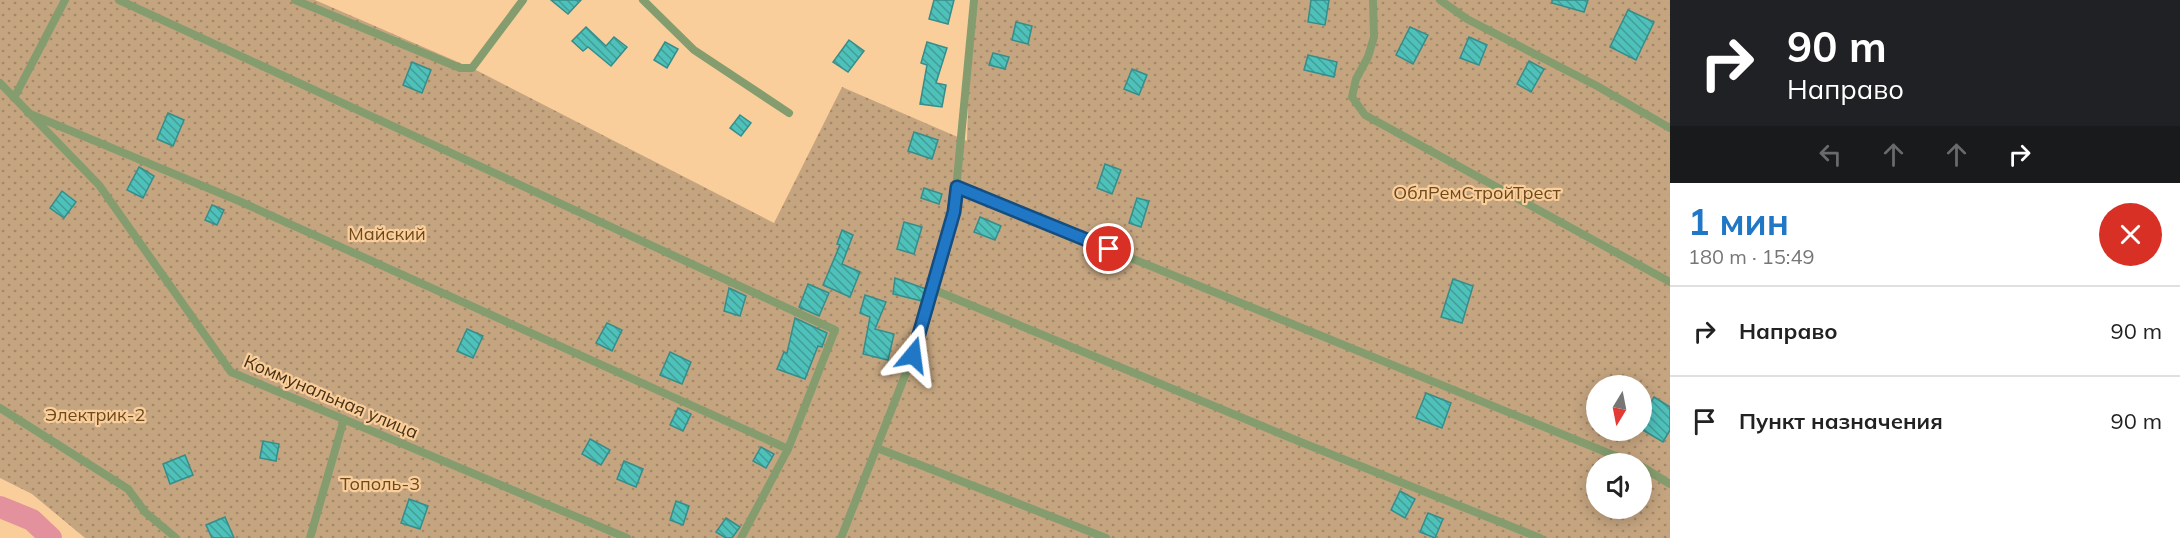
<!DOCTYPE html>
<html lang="ru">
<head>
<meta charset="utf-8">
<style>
	body { margin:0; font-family:Mulish,sans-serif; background:#f6f6f6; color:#222; height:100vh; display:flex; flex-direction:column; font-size:22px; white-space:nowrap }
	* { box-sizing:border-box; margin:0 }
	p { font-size:20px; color:#767676 }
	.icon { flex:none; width:33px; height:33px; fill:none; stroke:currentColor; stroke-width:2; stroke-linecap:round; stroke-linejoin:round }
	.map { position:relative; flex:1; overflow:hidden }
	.details { display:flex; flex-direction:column; background:#fff; width:510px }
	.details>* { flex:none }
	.guide { background:#202124; color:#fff; overflow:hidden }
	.needle { width:39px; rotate:190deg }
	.fabs { position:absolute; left:1586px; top:375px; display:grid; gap:12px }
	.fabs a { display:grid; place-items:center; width:66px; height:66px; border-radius:50%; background:#fff; box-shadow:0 3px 15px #0003; font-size:30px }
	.pin { position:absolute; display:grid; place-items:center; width:51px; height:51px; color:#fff; margin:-26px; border:3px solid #fff; border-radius:50%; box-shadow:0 2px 6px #0007 }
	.me { position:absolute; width:66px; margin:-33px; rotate:16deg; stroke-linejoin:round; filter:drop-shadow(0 0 4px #0008) }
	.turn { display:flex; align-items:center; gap:21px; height:126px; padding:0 18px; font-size:27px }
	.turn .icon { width:78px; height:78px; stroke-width:2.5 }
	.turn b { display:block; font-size:42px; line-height:51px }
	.lanes { display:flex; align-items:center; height:57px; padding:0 18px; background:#0003; justify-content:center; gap:30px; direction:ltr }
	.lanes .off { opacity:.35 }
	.round { display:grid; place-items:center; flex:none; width:63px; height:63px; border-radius:32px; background:#f6f6f6 }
	.summary { display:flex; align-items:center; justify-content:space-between; height:102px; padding:0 18px }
	h1 { font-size:36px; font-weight:700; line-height:45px; color:#1f77c5 }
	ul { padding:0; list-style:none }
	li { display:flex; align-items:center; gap:18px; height:90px; padding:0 18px; border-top:2px solid #e0e0e0 }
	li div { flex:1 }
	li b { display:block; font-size:22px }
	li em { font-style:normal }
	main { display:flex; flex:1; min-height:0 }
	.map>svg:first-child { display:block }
	.park { fill:url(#park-dots); fill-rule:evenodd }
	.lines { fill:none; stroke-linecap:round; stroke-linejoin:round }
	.river { stroke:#e3929d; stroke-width:22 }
	.building { fill:url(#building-back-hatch); stroke:#368d89; stroke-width:1.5 }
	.lane { stroke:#859d6e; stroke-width:8 }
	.route-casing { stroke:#144d80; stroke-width:15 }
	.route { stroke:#1f77c5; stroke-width:10 }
	.labels { text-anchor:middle; stroke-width:4.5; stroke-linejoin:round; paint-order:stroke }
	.park-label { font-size:18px; fill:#6d491b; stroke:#face9b }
	.street-label { font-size:18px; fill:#463116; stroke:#face9b }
</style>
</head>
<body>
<main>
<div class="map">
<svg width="1670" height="538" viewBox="0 0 1670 538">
	<defs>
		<pattern id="park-dots" width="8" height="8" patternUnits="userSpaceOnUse" patternTransform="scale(1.5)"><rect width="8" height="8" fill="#c5a580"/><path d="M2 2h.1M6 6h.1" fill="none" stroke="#a28768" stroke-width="1.8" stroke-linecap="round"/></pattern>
		<pattern id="building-back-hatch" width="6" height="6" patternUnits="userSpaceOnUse" patternTransform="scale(1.5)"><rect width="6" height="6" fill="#4fc1bb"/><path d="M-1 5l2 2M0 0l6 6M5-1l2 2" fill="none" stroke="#439d97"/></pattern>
	</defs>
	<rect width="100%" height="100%" fill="#face9b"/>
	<!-- park -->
	<path class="park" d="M 0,0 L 315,0 L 474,69 L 774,223 L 842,87 L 967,141 L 970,38 L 974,0 L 1670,0 L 1670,538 L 85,538 L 32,494 L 0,478 ZM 1596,386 L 1641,386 L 1641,430 L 1596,430 ZM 1596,464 L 1641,464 L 1641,508 L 1596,508 Z"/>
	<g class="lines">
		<!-- river -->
		<polyline class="river" points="0,507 32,520 51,538"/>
	</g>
	<!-- building -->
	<g class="building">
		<polygon points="551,0 581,0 568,14"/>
		<polygon points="934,0 954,0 948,24 929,19"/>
		<polygon points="1311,0 1329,0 1325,25 1308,22"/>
		<polygon points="1552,0 1588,0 1584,12 1552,3"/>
		<polygon points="1628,10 1654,22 1636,60 1610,47"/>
		<polygon points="1016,22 1032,26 1028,44 1012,40"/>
		<polygon points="586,27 606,46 614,37 627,47 611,66 588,47 583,51 572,41"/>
		<polygon points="1410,27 1428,35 1413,64 1396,55"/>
		<polygon points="1469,37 1487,45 1479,65 1460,58"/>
		<polygon points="849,40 864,51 848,72 833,62"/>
		<polygon points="665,42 678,49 667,68 654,60"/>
		<polygon points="927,42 947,48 936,83 946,85 942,107 920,104 927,65 921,63"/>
		<polygon points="993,53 1009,57 1005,69 989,65"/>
		<polygon points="1308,55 1337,62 1334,77 1304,70"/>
		<polygon points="1529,61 1544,69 1531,92 1517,84"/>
		<polygon points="412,62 431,70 422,93 403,85"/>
		<polygon points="1132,69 1147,75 1139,95 1124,89"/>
		<polygon points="168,113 184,120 173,146 157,139"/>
		<polygon points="740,115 751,123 741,136 730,128"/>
		<polygon points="914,132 938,140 932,159 908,151"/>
		<polygon points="1105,164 1121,170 1112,194 1097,188"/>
		<polygon points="139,167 154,176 143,198 127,190"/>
		<polygon points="924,188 942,194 939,204 921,198"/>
		<polygon points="62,191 76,202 64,218 50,208"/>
		<polygon points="1137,198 1149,201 1141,227 1129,223"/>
		<polygon points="212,205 224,210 217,225 205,220"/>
		<polygon points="980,217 1001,226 995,240 974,232"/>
		<polygon points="904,222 922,227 914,254 897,249"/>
		<polygon points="842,230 853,235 842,264 860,272 850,297 823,285 840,245 837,244"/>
		<polygon points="895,278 926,289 922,301 893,294"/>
		<polygon points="1453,279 1473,286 1462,323 1441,317"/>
		<polygon points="808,284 829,293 819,316 799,307"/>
		<polygon points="729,288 746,296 740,316 724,311"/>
		<polygon points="865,295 886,302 875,329 894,334 888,360 863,354 870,317 860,313"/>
		<polygon points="795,318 827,333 822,347 818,346 805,379 777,369 784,352 787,353"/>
		<polygon points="607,323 622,330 612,351 596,343"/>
		<polygon points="467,329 483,336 473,358 457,351"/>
		<polygon points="670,352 691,362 682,384 660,375"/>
		<polygon points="1426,393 1451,403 1442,428 1416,418"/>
		<polygon points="1654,397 1670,407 1670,430 1663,442 1641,429 1641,418"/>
		<polygon points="678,408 691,414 683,431 670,425"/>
		<polygon points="590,439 610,450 601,465 582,454"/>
		<polygon points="263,441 279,444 276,461 260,458"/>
		<polygon points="761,447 774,454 766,468 753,461"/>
		<polygon points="185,455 193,475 170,484 163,464"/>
		<polygon points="624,461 643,469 636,487 617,479"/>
		<polygon points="1400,491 1415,499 1405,518 1391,510"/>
		<polygon points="409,499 428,506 420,529 401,523"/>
		<polygon points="676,501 689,506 683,525 670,520"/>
		<polygon points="1428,513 1443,519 1435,538 1420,532"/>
		<polygon points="225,517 234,538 212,538 206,525"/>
		<polygon points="726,518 740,527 732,538 726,538 716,532"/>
	</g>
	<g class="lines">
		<!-- lane -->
		<g class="lane">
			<polyline points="119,0 835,330 788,449"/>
			<polyline points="295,0 460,68 472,68 523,0"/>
			<polyline points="643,0 694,50 789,113"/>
			<polyline points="1373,0 1374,37 1368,57 1356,79 1352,97 1365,115 1670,282"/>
			<polyline points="1440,0 1467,19 1597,86 1670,128"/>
			<polyline points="0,83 99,185 231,372 627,538"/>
			<polyline points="14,98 65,0"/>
			<polyline points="28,113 239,201 788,449 741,538"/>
			<polyline points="957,187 1635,464"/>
			<polyline points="932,289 1303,443 1540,538"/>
			<polyline points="0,408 128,489 145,512 176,538"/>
			<polyline points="877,448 1106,538"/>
			<polyline points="1641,466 1670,484"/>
			<polyline points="310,538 344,419"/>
			<polyline points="841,538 913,355 954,211 974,0"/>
		</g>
	</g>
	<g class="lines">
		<!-- route casing -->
		<g class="route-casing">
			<polyline id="route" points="913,355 954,212 957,187 1109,249"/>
		</g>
		<!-- route -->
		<use href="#route" class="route"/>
	</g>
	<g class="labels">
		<!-- park labels -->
		<g class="park-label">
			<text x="1477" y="199">ОблРемСтройТрест</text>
			<text x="387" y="240">Майский</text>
			<text x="95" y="421">Электрик-2</text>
			<text x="380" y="490">Тополь-3</text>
		</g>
		<!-- street labels -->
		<g class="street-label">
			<text transform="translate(331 397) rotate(23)" y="6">Коммунальная улица</text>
		</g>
	</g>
</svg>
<div class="fabs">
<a><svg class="needle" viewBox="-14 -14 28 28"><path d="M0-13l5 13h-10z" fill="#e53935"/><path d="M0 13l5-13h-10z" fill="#767676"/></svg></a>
<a><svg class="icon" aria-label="sound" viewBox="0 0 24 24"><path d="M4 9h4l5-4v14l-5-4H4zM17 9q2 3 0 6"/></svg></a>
</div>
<div class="pin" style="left:1109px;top:249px;background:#d93025"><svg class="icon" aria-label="arrive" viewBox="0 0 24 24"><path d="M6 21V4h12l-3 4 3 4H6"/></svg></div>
<svg class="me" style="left:913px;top:355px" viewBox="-20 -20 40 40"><path d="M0-17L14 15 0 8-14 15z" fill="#1f77c5" stroke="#fff" stroke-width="4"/></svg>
</div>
<section class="details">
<div class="guide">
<div class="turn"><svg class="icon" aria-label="right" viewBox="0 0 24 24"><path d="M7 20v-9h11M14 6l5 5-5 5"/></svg><div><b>90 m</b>Направо</div></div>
<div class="lanes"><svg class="icon off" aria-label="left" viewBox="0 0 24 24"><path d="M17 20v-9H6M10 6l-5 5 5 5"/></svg><svg class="icon off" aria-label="ahead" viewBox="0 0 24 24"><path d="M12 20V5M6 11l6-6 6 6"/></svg><svg class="icon off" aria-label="ahead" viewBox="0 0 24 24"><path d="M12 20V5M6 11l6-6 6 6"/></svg><svg class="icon" aria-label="right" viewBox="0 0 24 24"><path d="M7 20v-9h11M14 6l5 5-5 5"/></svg></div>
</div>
<div class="summary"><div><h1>1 мин</h1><p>180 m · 15:49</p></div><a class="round" style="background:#d93025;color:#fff"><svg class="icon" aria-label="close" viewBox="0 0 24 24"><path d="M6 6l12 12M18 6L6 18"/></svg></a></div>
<ul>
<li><svg class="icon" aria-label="right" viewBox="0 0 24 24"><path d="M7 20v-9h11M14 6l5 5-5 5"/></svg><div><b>Направо</b></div><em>90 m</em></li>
<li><svg class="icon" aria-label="arrive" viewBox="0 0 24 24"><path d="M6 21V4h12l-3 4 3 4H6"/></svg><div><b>Пункт назначения</b></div><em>90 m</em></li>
</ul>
</section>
</main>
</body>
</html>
